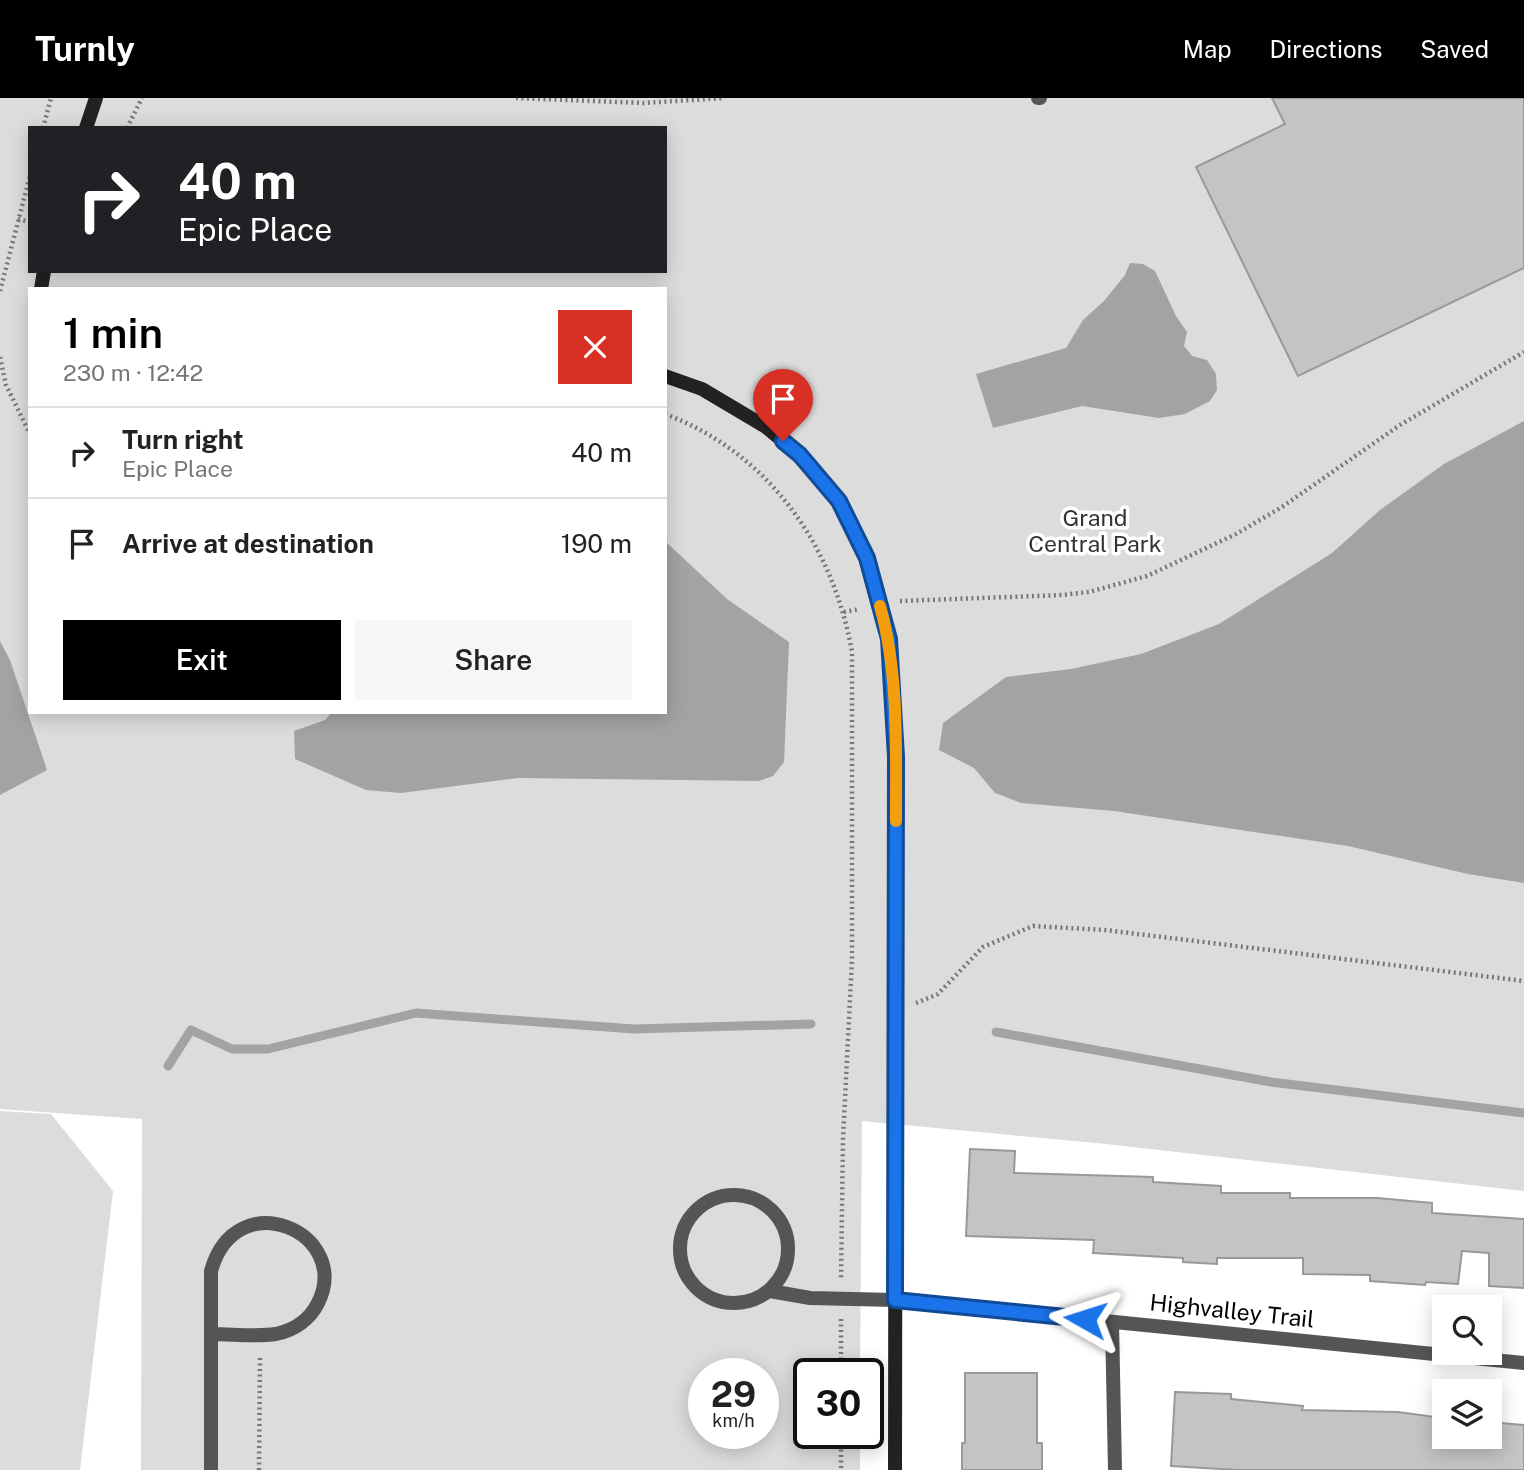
<!DOCTYPE html>
<html lang="en">
<head>
<meta charset="utf-8">
<style>
	body { margin:0; font-family:"Public Sans",sans-serif; background:#f6f6f6; color:#222; height:100vh; display:flex; flex-direction:column; font-size:26px; white-space:nowrap }
	* { box-sizing:border-box; margin:0 }
	p { font-size:23px; color:#767676 }
	.icon { flex:none; width:38px; height:38px; fill:none; stroke:currentColor; stroke-width:2; stroke-linecap:round; stroke-linejoin:round }
	.map { position:relative; flex:1; overflow:hidden }
	.sheet { position:absolute; left:28px; top:189px; width:639px; height:427px; display:flex; flex-direction:column; background:#fff; border-radius:0px; box-shadow:0 4px 18px #0003 }
	.sheet>* { flex:none }
	.banner { position:absolute; left:28px; top:28px; width:639px; height:147px; border-radius:0px; box-shadow:0 4px 18px #0003; background:#202124; color:#fff; overflow:hidden }
	.buttons { position:absolute; left:1432px; top:1197px; display:grid; gap:14px }
	.buttons a { display:grid; place-items:center; width:70px; height:70px; border-radius:0px; background:#fff; box-shadow:0 4px 18px #0003; font-size:35px }
	.speed { position:absolute; left:688px; top:1260px; display:flex; gap:14px; font-size:35px; font-weight:700; text-align:center }
	.speed>* { display:grid; place-content:center; width:91px; height:91px; border-radius:50%; background:#fff; box-shadow:0 4px 18px #0003; line-height:1 }
	.speed small { font-size:18px; font-weight:400 }
	.speed .limit { border:4px solid #111; border-radius:10px; background:#fff; color:#111 }
	.pin { position:absolute; display:grid; place-items:center; width:60px; height:60px; color:#fff; margin:-72px -30px; border-radius:50% 50% 50% 0; rotate:-45deg; box-shadow:0 0 7px #0007 }
	.pin .icon { rotate:45deg }
	.me { position:absolute; width:77px; margin:-38px; rotate:276deg; stroke-linejoin:round; filter:drop-shadow(0 0 5px #0008) }
	.turn { display:flex; align-items:center; gap:24px; height:147px; padding:0 35px; font-size:32px }
	.turn .icon { width:91px; height:91px; stroke-width:2.5 }
	.turn b { display:block; font-size:49px; line-height:60px }
	.round { display:grid; place-items:center; flex:none; width:74px; height:74px; border-radius:0px; background:#f6f6f6 }
	.head { display:flex; align-items:center; justify-content:space-between; height:119px; padding:0 35px }
	h1 { font-size:42px; font-weight:600; line-height:52px; color:#000 }
	.button { display:flex; gap:14px; margin-top:auto; padding:14px 35px }
	.button a { flex:1; height:80px; border-radius:0px; background:#000; color:#fff; font-size:28px; font-weight:600; line-height:80px; text-align:center }
	.button a+a { background:#f6f6f6; color:#222 }
	ul { padding:0; list-style:none }
	li { display:flex; align-items:center; gap:21px; height:91px; padding:0 35px; border-top:2px solid #e0e0e0 }
	li div { flex:1 }
	li b { display:block; font-size:26px }
	li em { font-style:normal }
	header { display:flex; align-items:center; gap:42px; box-sizing:border-box; height:98px; padding:0 35px; background:#000; color:#fff }
	header strong { font-size:33px }
	nav { display:flex; gap:38px; margin-inline-start:auto; font-size:24px }
	.map>svg:first-child { display:block }
	.green { fill:#dcdcdc; fill-rule:evenodd }
	.water { fill:#a3a3a3 }
	.lines { fill:none; stroke-linecap:round; stroke-linejoin:round }
	.stream { stroke:#a3a3a3; stroke-width:9 }
	.building { fill:#c4c4c4; stroke:#999; stroke-width:2 }
	.path { stroke:#777; stroke-width:4.5; stroke-dasharray:2 3.5; stroke-linecap:butt }
	.lane { stroke:#555; stroke-width:14 }
	.street { stroke:#555; stroke-width:14 }
	.secondary { stroke:#222; stroke-width:14 }
	.route-casing { stroke:#114b97; stroke-width:18 }
	.route { stroke:#1a73e8; stroke-width:12 }
	.slow { stroke:#f59e0b; stroke-width:12 }
	.labels { text-anchor:middle; stroke-width:7; stroke-linejoin:round; paint-order:stroke }
	.park-label { font-size:23px; fill:#333; stroke:#fff }
	.street-label { font-size:23px; fill:#000; stroke:#fff }
</style>
</head>
<body>
<header>
<strong>Turnly</strong>
<nav><a>Map</a><a>Directions</a><a>Saved</a></nav>
</header>
<div class="map">
<svg width="1524" height="1372" viewBox="0 0 1524 1372">
	<rect width="100%" height="100%" fill="#fff"/>
	<!-- green -->
	<g class="green">
		<path d="M 0,0 L 1524,0 L 1524,1093 L 1106,1046 L 862,1023 L 860,1276 L 808,1276 L 808,1335 L 860,1335 L 860,1372 L 141,1372 L 142,1021 L 0,1011 ZM 30,30 L 665,30 L 665,173 L 30,173 ZM 30,191 L 665,191 L 665,614 L 30,614 ZM 704,1276 L 763,1276 L 763,1335 L 704,1335 Z"/>
		<polygon points="0,1013 51,1016 113,1093 80,1372 0,1372"/>
	</g>
	<!-- water -->
	<g class="water">
		<polygon points="1130,165 1143,166 1155,173 1176,218 1187,234 1184,248 1192,258 1207,262 1216,276 1217,292 1210,303 1185,316 1159,320 1082,308 993,330 976,276 1066,250 1083,222 1104,203 1125,177"/>
		<polygon points="1524,323 1524,785 1468,776 1348,748 1114,713 1021,705 995,695 974,670 939,652 943,625 1006,579 1071,571 1141,556 1219,526 1332,455 1380,412 1444,366"/>
		<polygon points="665,443 727,501 789,544 784,664 773,678 759,683 518,680 401,695 366,692 295,661 294,633 325,622 332,614 665,614"/>
		<polygon points="0,543 10,562 47,672 0,697"/>
	</g>
	<g class="lines">
		<!-- stream -->
		<g class="stream">
			<polyline points="996,934 1271,984 1524,1015"/>
			<polyline points="168,968 191,932 232,951 268,951 416,915 634,931 811,926"/>
		</g>
	</g>
	<!-- building -->
	<g class="building">
		<polygon points="1272,0 1524,0 1524,170 1298,278 1196,69 1285,26"/>
		<polygon points="970,1051 1015,1053 1014,1075 1153,1079 1153,1084 1221,1088 1221,1095 1290,1095 1290,1100 1377,1100 1432,1105 1432,1115 1524,1121 1524,1190 1489,1188 1489,1155 1462,1153 1458,1186 1426,1184 1425,1187 1370,1183 1370,1177 1303,1176 1303,1160 1217,1160 1217,1166 1183,1164 1183,1160 1093,1155 1094,1142 966,1138"/>
		<polygon points="965,1275 1037,1275 1037,1345 1042,1345 1042,1372 962,1372 962,1345 965,1345"/>
		<polygon points="1175,1294 1231,1296 1231,1301 1303,1308 1302,1312 1398,1314 1443,1320 1440,1339 1489,1339 1489,1324 1524,1327 1524,1372 1237,1372 1171,1368"/>
	</g>
	<g class="lines">
		<!-- path -->
		<g class="path">
			<polyline points="516,0 643,5 724,0"/>
			<polyline points="43,30 51,0"/>
			<polyline points="127,30 142,0"/>
			<polyline points="18,121 30,124"/>
			<polyline points="0,193 30,78"/>
			<polyline points="0,259 6,287 30,336"/>
			<path d="M 665,316 C 769,355 833,447 852,554 L 852,861 L 843,1041 L 841,1180"/>
			<polyline points="900,503 1062,497 1089,494 1147,478 1236,436 1282,409 1400,327 1524,254"/>
			<polyline points="844,514 860,511"/>
			<polyline points="916,905 938,896 983,849 1033,828 1105,832 1524,883"/>
			<polyline points="841,1221 841,1276"/>
			<polyline points="841,1335 841,1372"/>
			<polyline points="259,1372 260,1257"/>
		</g>
		<!-- lane -->
		<g class="lane">
			<polyline points="1038,0 1040,0"/>
			<circle cx="734" cy="1151" r="54"/>
			<polyline points="770,1193 810,1200 895,1202"/>
			<path d="M 211,1372 L 211,1173 C 236,1083 353,1135 318,1205 C 310,1221 295,1232 276,1236 C 256,1239 232,1236 212,1236"/>
		</g>
		<!-- street -->
		<g class="street">
			<polyline points="895,1202 1524,1265"/>
			<polyline points="1112,1224 1115,1372"/>
		</g>
		<!-- secondary -->
		<g class="secondary">
			<polyline points="86,30 96,0"/>
			<polyline points="41,191 44,173"/>
			<polyline points="665,278 702,291 766,329 800,357 839,403 867,460 889,541 896,659 895,1372"/>
		</g>
	</g>
	<g class="lines">
		<!-- route casing -->
		<g class="route-casing">
			<polyline id="route" points="783,343 800,357 839,403 867,460 889,541 896,659 895,1202 1085,1221"/>
		</g>
		<!-- route -->
		<use href="#route" class="route"/>
		<!-- slow -->
		<path class="slow" d="M 880,508 C 899,576 896,652 896,723"/>
	</g>
	<g class="labels">
		<!-- park labels -->
		<g class="park-label">
			<text x="1095" y="428">Grand<tspan x="1095" dy="26">Central Park</tspan></text>
		</g>
		<!-- street labels -->
		<g class="street-label">
			<text transform="translate(1232 1213) rotate(6)" y="8">Highvalley Trail</text>
		</g>
	</g>
</svg>
<div class="buttons">
<a><svg class="icon" aria-label="search" viewBox="0 0 24 24"><circle cx="10" cy="10" r="6"/><path d="M15 15l6 6"/></svg></a>
<a><svg class="icon" aria-label="layers" viewBox="0 0 24 24"><path d="M12 4l9 5-9 5-9-5zM3 14l9 5 9-5"/></svg></a>
</div>
<div class="speed"><div>29<small>km/h</small></div><div class="limit">30</div></div>
<div class="pin" style="left:783px;top:343px;background:#d93025"><svg class="icon" aria-label="arrive" viewBox="0 0 24 24"><path d="M6 21V4h12l-3 4 3 4H6"/></svg></div>
<svg class="me" style="left:1085px;top:1221px" viewBox="-20 -20 40 40"><path d="M0-17L14 15 0 8-14 15z" fill="#1a73e8" stroke="#fff" stroke-width="4"/></svg>
<div class="banner">
<div class="turn"><svg class="icon" aria-label="right" viewBox="0 0 24 24"><path d="M7 20v-9h11M14 6l5 5-5 5"/></svg><div><b>40 m</b>Epic Place</div></div>
</div>
<section class="sheet">
<div class="head"><div><h1>1 min</h1><p>230 m · 12:42</p></div><a class="round" style="background:#d93025;color:#fff"><svg class="icon" aria-label="close" viewBox="0 0 24 24"><path d="M6 6l12 12M18 6L6 18"/></svg></a></div>
<ul>
<li><svg class="icon" aria-label="right" viewBox="0 0 24 24"><path d="M7 20v-9h11M14 6l5 5-5 5"/></svg><div><b>Turn right</b><p>Epic Place</p></div><em>40 m</em></li>
<li><svg class="icon" aria-label="arrive" viewBox="0 0 24 24"><path d="M6 21V4h12l-3 4 3 4H6"/></svg><div><b>Arrive at destination</b></div><em>190 m</em></li>
</ul>
<div class="button"><a>Exit</a><a>Share</a></div>
</section>
</div>
</body>
</html>
